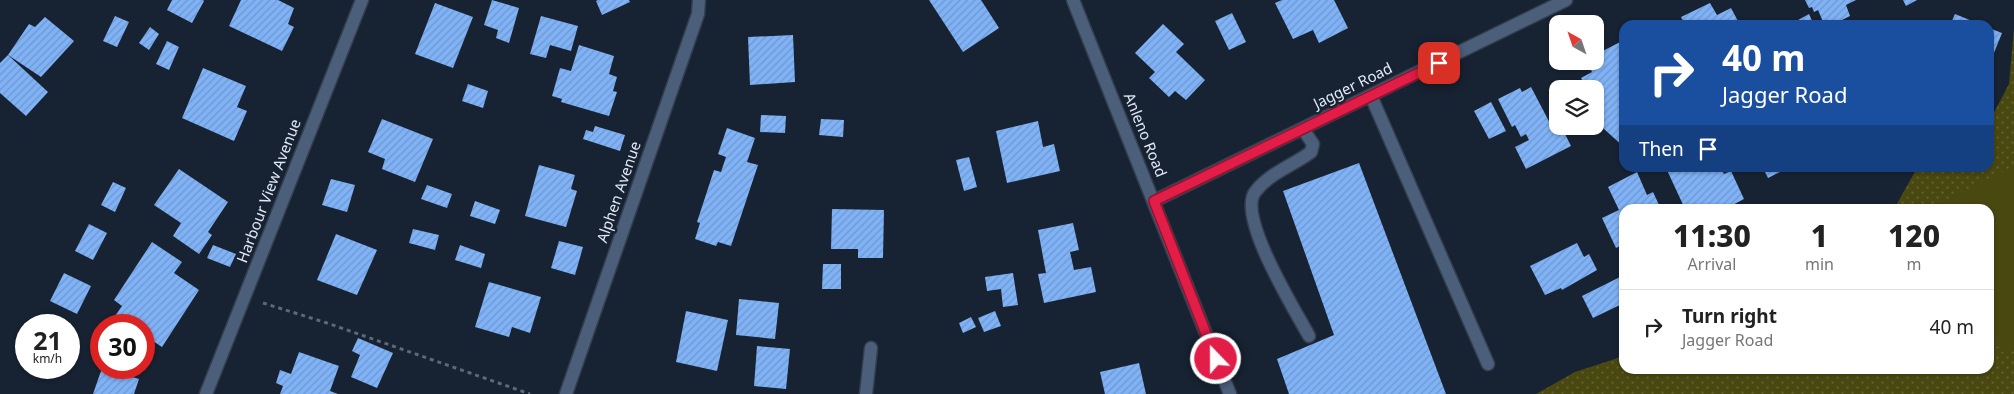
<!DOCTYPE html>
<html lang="en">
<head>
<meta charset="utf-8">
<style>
	body { margin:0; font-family:"Noto Sans",sans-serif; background:#f2f2f2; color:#222; height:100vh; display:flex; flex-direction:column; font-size:19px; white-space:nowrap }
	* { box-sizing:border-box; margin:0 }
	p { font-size:16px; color:#767676 }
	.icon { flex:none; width:28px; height:28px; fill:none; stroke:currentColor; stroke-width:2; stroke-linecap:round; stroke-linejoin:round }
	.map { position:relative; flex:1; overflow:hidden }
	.sheet { position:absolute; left:1619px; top:204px; width:375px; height:170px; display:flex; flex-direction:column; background:#fff; border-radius:15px; box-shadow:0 1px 4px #0004 }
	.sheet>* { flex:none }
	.hud { position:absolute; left:1619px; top:20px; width:375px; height:152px; border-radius:15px; box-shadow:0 1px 4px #0004; background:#1a4fa0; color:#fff; overflow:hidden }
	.needle { width:32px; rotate:320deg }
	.buttons { position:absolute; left:1549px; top:15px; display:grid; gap:10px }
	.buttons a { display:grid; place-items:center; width:55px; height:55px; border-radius:10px; background:#fff; box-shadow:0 1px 4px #0004; font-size:25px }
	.speed { position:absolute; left:15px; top:314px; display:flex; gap:10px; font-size:25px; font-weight:700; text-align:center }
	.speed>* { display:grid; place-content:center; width:65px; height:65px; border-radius:50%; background:#fff; box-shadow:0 1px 4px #0004; line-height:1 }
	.speed small { font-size:12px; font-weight:400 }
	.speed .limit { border:8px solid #d22; background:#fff; color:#111 }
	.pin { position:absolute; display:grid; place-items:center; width:42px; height:42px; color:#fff; margin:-21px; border-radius:10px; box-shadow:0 2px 8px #0006 }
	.me { position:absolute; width:55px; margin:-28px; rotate:338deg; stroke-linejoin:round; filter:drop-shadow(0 0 4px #0008) }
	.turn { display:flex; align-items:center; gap:18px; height:105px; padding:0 20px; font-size:22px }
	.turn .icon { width:65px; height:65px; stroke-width:2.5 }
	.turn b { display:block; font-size:35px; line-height:42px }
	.then { display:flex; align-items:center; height:48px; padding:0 20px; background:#0003; gap:10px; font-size:19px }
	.eta { display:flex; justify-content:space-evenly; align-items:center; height:85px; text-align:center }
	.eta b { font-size:30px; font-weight:800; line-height:35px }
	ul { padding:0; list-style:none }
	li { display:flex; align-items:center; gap:15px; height:75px; padding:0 20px; border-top:1px solid #e0e0e0 }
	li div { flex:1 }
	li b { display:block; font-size:19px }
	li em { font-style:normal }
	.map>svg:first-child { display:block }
	.park { fill:url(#park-dots) }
	.pitch { fill:#494810 }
	.building { fill:url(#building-hatch) }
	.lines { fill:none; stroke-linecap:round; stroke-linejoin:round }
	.minor-casing { stroke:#333e4d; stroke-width:15 }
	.path { stroke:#5e6876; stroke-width:3; stroke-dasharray:4 4; stroke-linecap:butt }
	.minor { stroke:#4b5f7b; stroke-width:12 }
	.route-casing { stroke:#92132f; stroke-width:12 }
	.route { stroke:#e11d48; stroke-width:9 }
	.labels { text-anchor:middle; stroke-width:5; stroke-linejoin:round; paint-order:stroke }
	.street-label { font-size:15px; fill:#e1e9f4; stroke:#172232 }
</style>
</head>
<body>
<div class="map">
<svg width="2014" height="394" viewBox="0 0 2014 394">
	<defs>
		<pattern id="park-dots" width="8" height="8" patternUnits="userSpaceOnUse" patternTransform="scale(1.25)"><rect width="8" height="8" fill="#494810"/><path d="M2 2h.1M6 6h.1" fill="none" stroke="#636233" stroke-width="1.8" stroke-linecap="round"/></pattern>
		<pattern id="building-hatch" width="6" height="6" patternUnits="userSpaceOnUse" patternTransform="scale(1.25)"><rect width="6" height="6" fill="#7fb2f6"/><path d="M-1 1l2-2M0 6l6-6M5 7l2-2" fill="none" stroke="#7097cb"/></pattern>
	</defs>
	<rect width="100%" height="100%" fill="#172232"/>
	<!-- park -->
	<polygon class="park" points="2014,28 2014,394 1536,394 1575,372 1624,356 1624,369 1989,369 1989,209 1894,209 1917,168 1989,168 1989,122 2009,84"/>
	<!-- pitch -->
	<polygon class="pitch" points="2014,166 2014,350 2004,354 1989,323 1989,209 1933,209 1932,207"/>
	<!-- building -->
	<g class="building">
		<polygon points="172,0 203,0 204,1 192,23 167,10"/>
		<polygon points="241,0 278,0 294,8 288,24 294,27 282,51 229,26"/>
		<polygon points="492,0 519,8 509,43 496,38 498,30 484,25"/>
		<polygon points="598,0 629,0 630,2 602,15 596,1"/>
		<polygon points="929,0 981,0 999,28 963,52"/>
		<polygon points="1282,0 1334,0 1348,28 1319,43 1313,30 1293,39 1275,3"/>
		<polygon points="1805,0 1856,0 1846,5 1850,16 1832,25 1822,25 1824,24 1818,10 1814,12 1812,7 1809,8"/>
		<polygon points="1903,0 1917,0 1906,6"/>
		<polygon points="435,3 473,17 453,68 415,54"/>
		<polygon points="1710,3 1717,15 1731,8 1740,25 1685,25 1681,17"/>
		<polygon points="1232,13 1246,42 1229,50 1215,21"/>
		<polygon points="1809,14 1814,25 1789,25"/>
		<polygon points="1955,14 1982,25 1950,25"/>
		<polygon points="115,16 129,22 117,47 103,41"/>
		<polygon points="541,16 578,26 571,51 550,45 546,58 530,54"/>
		<polygon points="45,17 74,41 41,77 8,55 29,24 35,27"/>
		<polygon points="1163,24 1184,44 1176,52 1205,80 1186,100 1175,91 1169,97 1149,78 1155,72 1135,53"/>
		<polygon points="150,27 159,34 149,50 139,43"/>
		<polygon points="1989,28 2002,33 1989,65"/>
		<polygon points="793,35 795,82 750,85 748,37"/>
		<polygon points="1624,40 1624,147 1604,129 1595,112 1595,89 1587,89 1581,78 1592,72 1587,61 1595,61 1595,55"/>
		<polygon points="167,41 179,47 169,70 156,64"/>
		<polygon points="579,45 614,56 609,74 617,77 613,91 617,92 609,116 561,102 562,99 552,96 560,68 571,71"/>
		<polygon points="8,55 48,92 26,116 0,93 0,63"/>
		<polygon points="203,68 246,86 237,107 247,111 234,141 182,118"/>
		<polygon points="468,84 488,91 483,108 462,101"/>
		<polygon points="1531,87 1553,129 1561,126 1571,146 1526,169 1515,147 1529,140 1526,134 1521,137 1515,125 1512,127 1498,99 1520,88 1522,92"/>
		<polygon points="1491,102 1506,131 1489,139 1474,111"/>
		<polygon points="761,115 786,116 785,133 760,132"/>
		<polygon points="382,119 433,139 415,182 382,169 385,159 368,152"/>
		<polygon points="821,119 844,120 843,137 819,135"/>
		<polygon points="1038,121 1043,147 1054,144 1060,171 1007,183 996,131"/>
		<polygon points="595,126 625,135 620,151 583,139 586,130 593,132"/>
		<polygon points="727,128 755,138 747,162 758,165 731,246 718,242 716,246 695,239 700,223 697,222 714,170 721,172 726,157 718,154"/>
		<polygon points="969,157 977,187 964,191 956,160"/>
		<polygon points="1359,163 1446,394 1289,394 1277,359 1334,335 1283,191"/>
		<polygon points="539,165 575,175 571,189 577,191 566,227 525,216"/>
		<polygon points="1666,168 1721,168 1724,174 1731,171 1744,199 1725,209 1685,209"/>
		<polygon points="1763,168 1788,168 1768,178"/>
		<polygon points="179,169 228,202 208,232 212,235 199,254 173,236 181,223 154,205"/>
		<polygon points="1637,172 1647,195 1653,192 1661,209 1624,209 1624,244 1616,248 1602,218 1619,210 1608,187"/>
		<polygon points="331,179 355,185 347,212 322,205"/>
		<polygon points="113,182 126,188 115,212 101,205"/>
		<polygon points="427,185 452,194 447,208 421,199"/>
		<polygon points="475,201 500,210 495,224 470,216"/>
		<polygon points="832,209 884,210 883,258 858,258 858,249 831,249"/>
		<polygon points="1073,223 1079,250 1070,252 1074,270 1091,267 1096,292 1044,303 1038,274 1046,273 1038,230"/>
		<polygon points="89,224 107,233 93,260 75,251"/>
		<polygon points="413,229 439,235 435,250 409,243"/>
		<polygon points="336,234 377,250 357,295 317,280"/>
		<polygon points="559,241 583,247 575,275 551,268"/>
		<polygon points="152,242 182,262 174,273 199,290 162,347 144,335 144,325 128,325 115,316 122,306 114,300"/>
		<polygon points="1577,243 1584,257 1589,254 1597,270 1562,290 1561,288 1545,295 1530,266"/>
		<polygon points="213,245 236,254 230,267 207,258"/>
		<polygon points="460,245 485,254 481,268 455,260"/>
		<polygon points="823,264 841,264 841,289 822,289"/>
		<polygon points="64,273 91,286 77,314 50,301"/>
		<polygon points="1013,273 1018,305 1003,307 1001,289 987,291 985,277"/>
		<polygon points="1620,277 1624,285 1624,303 1593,318 1582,296"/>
		<polygon points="489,282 541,297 530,333 512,327 509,337 475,327"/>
		<polygon points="739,299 779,303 775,339 736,335"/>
		<polygon points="686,311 728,320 717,371 676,362"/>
		<polygon points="995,311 1001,326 984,332 978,318"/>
		<polygon points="971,317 976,327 963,333 959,323"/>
		<polygon points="358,338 393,353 377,388 351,377 360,355 352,351"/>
		<polygon points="757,346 790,349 786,389 754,386"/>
		<polygon points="299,352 339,366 330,391 338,394 280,394 283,386 276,383 280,370 291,374"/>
		<polygon points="1139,363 1146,394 1105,394 1100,372"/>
		<polygon points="102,368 139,379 134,394 93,394"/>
	</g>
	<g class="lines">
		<!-- minor casing -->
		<g class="minor-casing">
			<g id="minor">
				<polyline points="1073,0 1230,394"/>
				<polyline points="1371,96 1488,364"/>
				<path d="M 1303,129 L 1313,144 L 1311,152 C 1294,165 1269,173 1255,192 C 1237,217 1295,310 1309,336"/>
				<polyline points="1154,201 1566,0"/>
				<polyline points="206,394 362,0"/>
				<polyline points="566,394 698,14 699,0"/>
				<polyline points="866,394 871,348"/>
			</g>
		</g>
		<!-- path -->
		<polyline class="path" points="263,303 327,323 530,394"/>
		<!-- minor -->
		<use href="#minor" class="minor"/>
	</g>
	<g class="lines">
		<!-- route casing -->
		<g class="route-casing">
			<polyline id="route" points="1216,359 1154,201 1439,63"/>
		</g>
		<!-- route -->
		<use href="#route" class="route"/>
	</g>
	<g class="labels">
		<!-- street labels -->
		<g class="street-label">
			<text transform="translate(1353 86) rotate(-26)" y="5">Jagger Road</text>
			<text transform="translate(1145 135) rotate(68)" y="5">Anleno Road</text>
			<text transform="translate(269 191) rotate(-69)" y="5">Harbour View Avenue</text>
			<text transform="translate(619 192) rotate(-71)" y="5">Alphen Avenue</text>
		</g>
	</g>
</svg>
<div class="buttons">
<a><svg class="needle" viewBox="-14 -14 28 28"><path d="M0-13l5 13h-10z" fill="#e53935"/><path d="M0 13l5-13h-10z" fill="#767676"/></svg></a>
<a><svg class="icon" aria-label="layers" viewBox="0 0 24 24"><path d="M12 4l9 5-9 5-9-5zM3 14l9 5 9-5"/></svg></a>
</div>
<div class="speed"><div>21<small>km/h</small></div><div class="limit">30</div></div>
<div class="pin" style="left:1439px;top:63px;background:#d93025"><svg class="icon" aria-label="arrive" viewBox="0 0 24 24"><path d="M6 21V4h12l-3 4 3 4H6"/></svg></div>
<svg class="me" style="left:1216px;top:359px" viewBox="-20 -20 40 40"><circle r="17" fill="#e11d48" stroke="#fff" stroke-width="3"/><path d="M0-11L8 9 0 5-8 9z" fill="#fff"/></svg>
<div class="hud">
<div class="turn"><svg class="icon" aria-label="right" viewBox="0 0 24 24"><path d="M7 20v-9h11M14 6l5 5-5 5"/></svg><div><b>40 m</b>Jagger Road</div></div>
<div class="then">Then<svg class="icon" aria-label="arrive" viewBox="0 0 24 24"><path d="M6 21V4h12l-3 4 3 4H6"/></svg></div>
</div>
<section class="sheet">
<div class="eta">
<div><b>11:30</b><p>Arrival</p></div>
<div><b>1</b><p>min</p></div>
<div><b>120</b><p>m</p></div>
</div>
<ul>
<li><svg class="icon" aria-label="right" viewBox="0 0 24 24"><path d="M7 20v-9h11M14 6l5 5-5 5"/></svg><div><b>Turn right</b><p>Jagger Road</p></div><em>40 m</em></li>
</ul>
</section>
</div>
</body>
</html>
